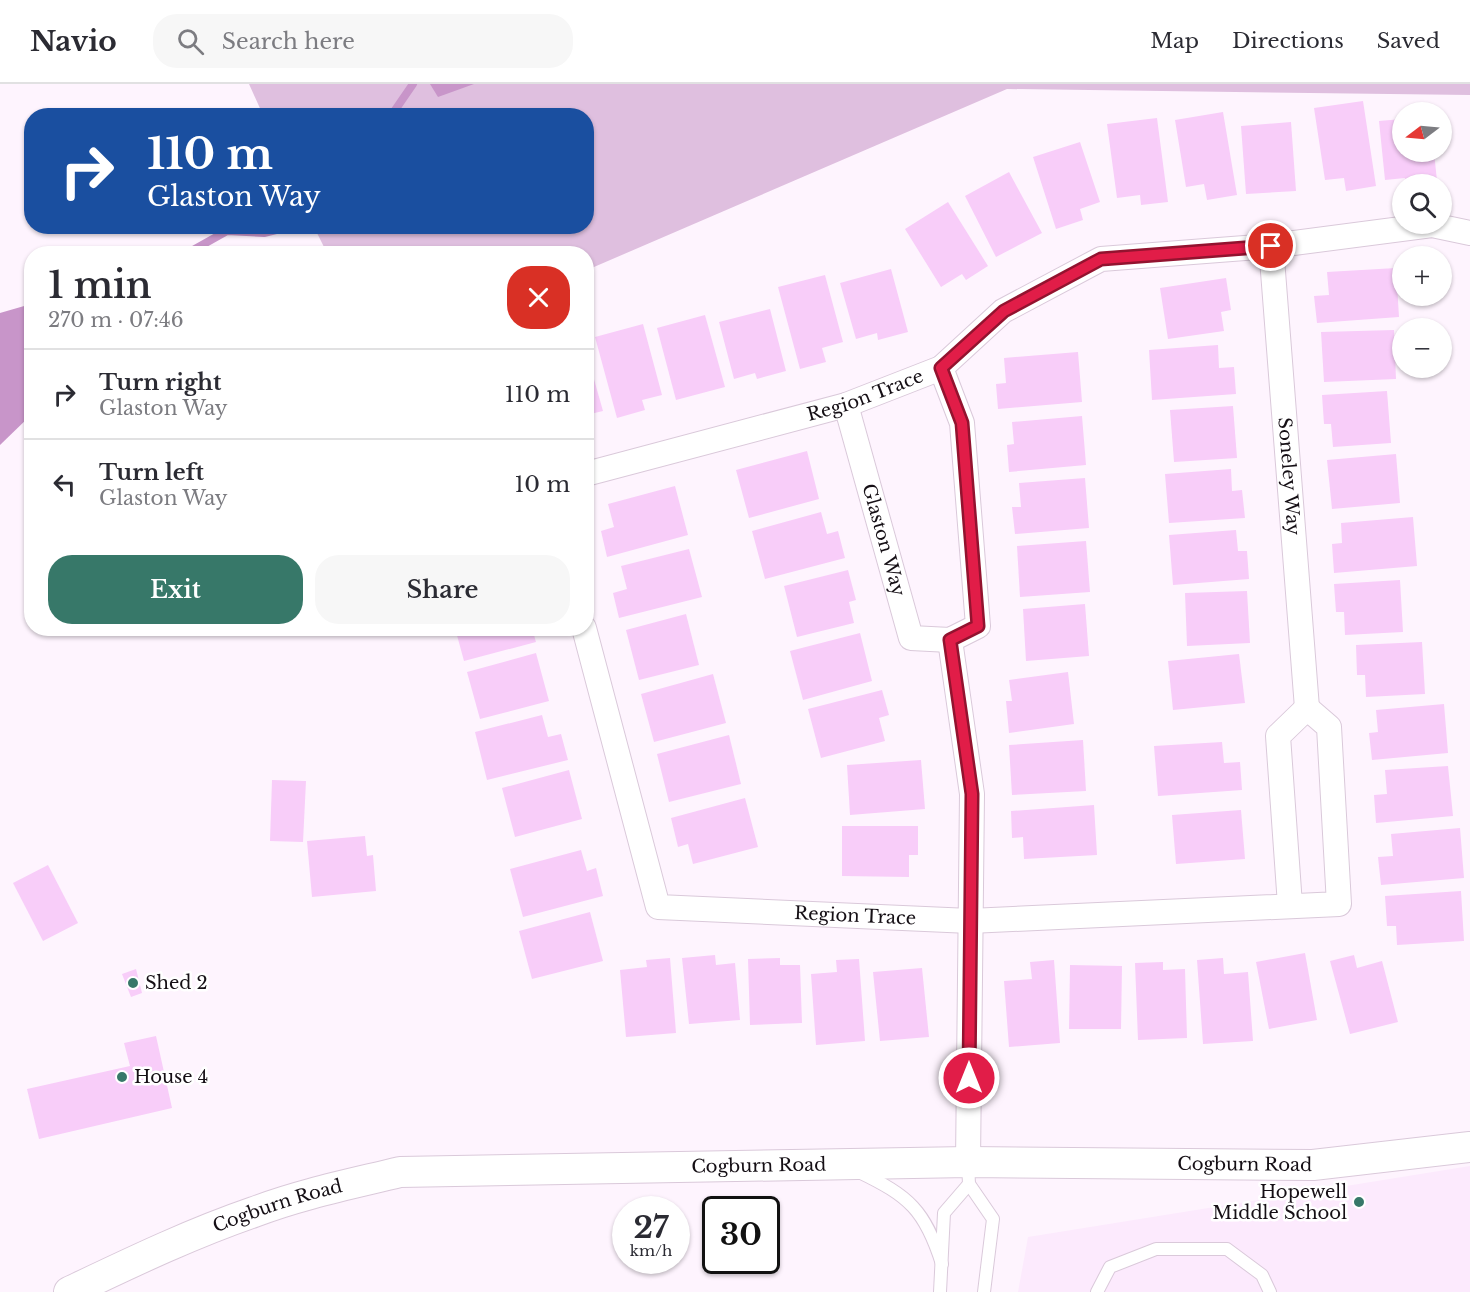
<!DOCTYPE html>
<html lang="en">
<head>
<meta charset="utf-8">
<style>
	body { margin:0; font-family:"Libre Baskerville",serif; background:#f7f7f7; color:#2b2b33; height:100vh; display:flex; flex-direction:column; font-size:22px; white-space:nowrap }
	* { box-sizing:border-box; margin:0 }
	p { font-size:20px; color:#7c7c81 }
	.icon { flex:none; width:33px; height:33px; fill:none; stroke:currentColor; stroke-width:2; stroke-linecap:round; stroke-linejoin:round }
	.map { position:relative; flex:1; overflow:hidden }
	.sheet { position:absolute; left:24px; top:162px; width:570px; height:390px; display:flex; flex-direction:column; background:#fff; border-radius:24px; box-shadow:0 2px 4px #0004 }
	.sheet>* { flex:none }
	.top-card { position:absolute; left:24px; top:24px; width:570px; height:126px; border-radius:24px; box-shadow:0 2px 4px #0004; background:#1a4fa0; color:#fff; overflow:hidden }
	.needle { width:39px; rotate:254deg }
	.fabs { position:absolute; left:1392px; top:18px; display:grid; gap:12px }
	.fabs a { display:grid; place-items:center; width:60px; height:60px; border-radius:50%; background:#fff; box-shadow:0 2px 4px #0004; font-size:30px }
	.speed { position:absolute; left:612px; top:1112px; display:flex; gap:12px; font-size:30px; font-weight:700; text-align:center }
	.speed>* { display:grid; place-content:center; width:78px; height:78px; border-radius:50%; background:#fff; box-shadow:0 2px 4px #0004; line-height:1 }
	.speed small { font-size:15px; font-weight:400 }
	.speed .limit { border:3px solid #111; border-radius:9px; background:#fff; color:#111 }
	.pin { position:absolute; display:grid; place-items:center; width:51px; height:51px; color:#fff; margin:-26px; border:3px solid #fff; border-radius:50%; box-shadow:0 2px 6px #0007 }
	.me { position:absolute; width:66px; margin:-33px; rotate:0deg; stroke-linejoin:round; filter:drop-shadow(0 0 4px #0008) }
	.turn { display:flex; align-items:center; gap:21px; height:126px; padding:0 24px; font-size:27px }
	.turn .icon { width:78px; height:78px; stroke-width:2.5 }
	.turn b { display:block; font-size:42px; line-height:51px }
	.round { display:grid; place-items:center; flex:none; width:63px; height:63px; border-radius:24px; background:#f7f7f7 }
	.summary { display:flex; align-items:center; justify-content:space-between; height:102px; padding:0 24px }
	h1 { font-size:36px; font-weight:600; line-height:45px }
	.button { display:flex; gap:12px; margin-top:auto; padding:12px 24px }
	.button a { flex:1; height:69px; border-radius:24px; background:#377869; color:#fff; font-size:24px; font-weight:600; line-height:69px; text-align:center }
	.button a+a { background:#f7f7f7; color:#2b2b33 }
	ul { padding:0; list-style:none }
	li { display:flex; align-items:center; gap:18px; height:90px; padding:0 24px; border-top:2px solid #e1e1e2 }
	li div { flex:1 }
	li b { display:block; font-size:22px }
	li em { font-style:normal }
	header { display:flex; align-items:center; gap:36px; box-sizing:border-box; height:84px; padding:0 30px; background:#fff; border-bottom:2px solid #e1e1e2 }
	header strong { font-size:28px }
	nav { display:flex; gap:33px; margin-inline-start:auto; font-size:21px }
	.search { width:420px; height:54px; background:#f7f7f7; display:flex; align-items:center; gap:15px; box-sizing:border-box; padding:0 21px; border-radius:24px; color:#7c7c81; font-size:22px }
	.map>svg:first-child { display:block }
	.built { fill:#fceafd }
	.green { fill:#dfbfdf }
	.water { fill:#c895c9 }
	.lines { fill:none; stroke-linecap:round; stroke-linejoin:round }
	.stream { stroke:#c895c9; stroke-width:8 }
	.building { fill:#f8cdf9 }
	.service-casing { stroke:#dac9da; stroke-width:14 }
	.minor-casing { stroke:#dac9da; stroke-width:26 }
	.tertiary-casing { stroke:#dac9da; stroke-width:32 }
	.service { stroke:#fff; stroke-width:12 }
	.minor { stroke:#fff; stroke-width:24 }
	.tertiary { stroke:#fff; stroke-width:30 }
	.route-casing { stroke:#92132f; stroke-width:15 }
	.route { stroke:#e11d48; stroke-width:10 }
	.poi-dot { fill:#377869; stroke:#fff; stroke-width:2 }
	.labels { text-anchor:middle; stroke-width:5; stroke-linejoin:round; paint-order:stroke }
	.street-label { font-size:18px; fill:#150f15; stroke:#fff }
	.poi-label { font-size:18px; fill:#150f15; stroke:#fff; text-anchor:start }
</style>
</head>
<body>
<header>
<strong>Navio</strong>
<div class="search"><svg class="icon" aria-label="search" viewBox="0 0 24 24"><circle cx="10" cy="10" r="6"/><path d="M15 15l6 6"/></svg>Search here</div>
<nav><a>Map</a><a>Directions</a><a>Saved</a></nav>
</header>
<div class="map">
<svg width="1470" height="1208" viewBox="0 0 1470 1208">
	<rect width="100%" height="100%" fill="#fef4fe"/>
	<!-- built -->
	<polygon class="built" points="1470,1082 1470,1208 1018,1208 1028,1153"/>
	<!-- green -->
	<polygon class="green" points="249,0 1470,0 1470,11 1007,5 587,186 586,170 327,169 314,143 586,142 586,32 263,31"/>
	<!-- water -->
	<g class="water">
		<polygon points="430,0 474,0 438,13"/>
		<polygon points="31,220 31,331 0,361 0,229"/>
	</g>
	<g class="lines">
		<!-- stream -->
		<g class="stream">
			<polyline points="391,32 413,0"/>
			<polyline points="186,170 227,147 264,149 292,142"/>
		</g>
	</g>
	<!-- building -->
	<g class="building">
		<polygon points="1363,17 1376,102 1346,107 1344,94 1325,96 1314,24"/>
		<polygon points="1223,28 1237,111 1207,116 1204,100 1186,103 1175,36"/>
		<polygon points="1157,34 1168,118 1141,121 1140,111 1117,114 1107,40"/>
		<polygon points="1402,35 1402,68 1434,68 1437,97 1405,100 1405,94 1385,96 1379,37"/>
		<polygon points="1291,38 1296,107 1246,110 1241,42"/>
		<polygon points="1080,58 1100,118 1080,125 1083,136 1056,145 1033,73"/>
		<polygon points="1009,88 1042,149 996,173 965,112"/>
		<polygon points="948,118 988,182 966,196 962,190 941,203 905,145"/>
		<polygon points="1396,184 1399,233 1317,239 1314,212 1329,211 1327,188"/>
		<polygon points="891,185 908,248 878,256 877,249 856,255 840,199"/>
		<polygon points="825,191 843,258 822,264 826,278 800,285 778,203"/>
		<polygon points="1226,194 1231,226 1221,228 1224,247 1168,255 1160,204"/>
		<polygon points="770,225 786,287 757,295 755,289 734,295 719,238"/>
		<polygon points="705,231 725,303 676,316 657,244"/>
		<polygon points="643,240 662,311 642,316 645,326 617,334 595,253"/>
		<polygon points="1394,246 1396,295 1324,298 1321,248"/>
		<polygon points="1218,261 1219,284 1234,283 1236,310 1152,316 1149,266"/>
		<polygon points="586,267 603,327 586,331"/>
		<polygon points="1078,268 1082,318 998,325 996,300 1006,299 1004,274"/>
		<polygon points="1387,307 1391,359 1333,363 1331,340 1324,340 1322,311"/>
		<polygon points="1233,322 1237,374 1174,378 1170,326"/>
		<polygon points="1082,332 1086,381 1009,388 1007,361 1014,360 1012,338"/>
		<polygon points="807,367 819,415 749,434 736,386"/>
		<polygon points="1396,370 1400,419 1332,425 1327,376"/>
		<polygon points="1231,385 1232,407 1242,406 1245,434 1169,439 1165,390"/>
		<polygon points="1085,394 1089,444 1015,450 1012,423 1021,423 1019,399"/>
		<polygon points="675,402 688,451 607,473 601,447 614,443 608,420"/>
		<polygon points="821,428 827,450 838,447 845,474 765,495 752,447"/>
		<polygon points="1413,433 1417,482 1334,489 1332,460 1342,459 1341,439"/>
		<polygon points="1236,446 1238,467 1247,467 1249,495 1173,501 1169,451"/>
		<polygon points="1086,457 1090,508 1020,513 1017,462"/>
		<polygon points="689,465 702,513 619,534 613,509 627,505 621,482"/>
		<polygon points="848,486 856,516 849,518 854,539 797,553 784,502"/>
		<polygon points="1400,496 1403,548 1345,551 1344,528 1336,528 1334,500"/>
		<polygon points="1247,507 1250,559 1187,562 1185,509"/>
		<polygon points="1085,520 1089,572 1026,577 1023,525"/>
		<polygon points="686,530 699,581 639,596 626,546"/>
		<polygon points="455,544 532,544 536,558 464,577"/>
		<polygon points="860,549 872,597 803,616 790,567"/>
		<polygon points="1422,558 1425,610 1366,613 1365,591 1357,591 1356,561"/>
		<polygon points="536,569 549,617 480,635 467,588"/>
		<polygon points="1239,570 1245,619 1173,626 1168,577"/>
		<polygon points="1068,588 1074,640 1009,649 1006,617 1012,617 1009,596"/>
		<polygon points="713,590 726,639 654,658 641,610"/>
		<polygon points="882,606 889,631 879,634 885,657 821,674 808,625"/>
		<polygon points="1444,620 1448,669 1372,676 1369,649 1378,648 1376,626"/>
		<polygon points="542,631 548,653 561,650 568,676 487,696 475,648"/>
		<polygon points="729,651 741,700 669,718 657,670"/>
		<polygon points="1083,656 1086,707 1012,711 1009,661"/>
		<polygon points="1222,658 1224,679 1240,678 1242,706 1158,712 1154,662"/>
		<polygon points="921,676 925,725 850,731 847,681"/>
		<polygon points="1448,682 1453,732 1376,739 1374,711 1387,710 1385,686"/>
		<polygon points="569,686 582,735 515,753 502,704"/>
		<polygon points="272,696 306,697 303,758 270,757"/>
		<polygon points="745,714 758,763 693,780 688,760 678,763 671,734"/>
		<polygon points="1094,721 1097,771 1024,775 1023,753 1012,754 1011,727"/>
		<polygon points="1241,726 1245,775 1176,780 1172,731"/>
		<polygon points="842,742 918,742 918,771 909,771 909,793 842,792"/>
		<polygon points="1460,744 1464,794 1381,801 1378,773 1393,772 1391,750"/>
		<polygon points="365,752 367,772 373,771 376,807 312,813 307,757"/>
		<polygon points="581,766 587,787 596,784 603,812 523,833 510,785"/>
		<polygon points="48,781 78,839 43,857 13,799"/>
		<polygon points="1461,807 1464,857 1397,861 1396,842 1387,842 1385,812"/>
		<polygon points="590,828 603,877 532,895 519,847"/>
		<polygon points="1305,869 1317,936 1269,945 1256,878"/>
		<polygon points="715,871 716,881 735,879 740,936 689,940 682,874"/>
		<polygon points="1354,871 1357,884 1382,877 1398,938 1350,950 1330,877"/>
		<polygon points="670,874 676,949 626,953 620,886 647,883 646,876"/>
		<polygon points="780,874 780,881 800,881 802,939 750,941 748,875"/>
		<polygon points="1223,874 1224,890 1248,888 1253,957 1203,960 1197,876"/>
		<polygon points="859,875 865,957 816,961 811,890 837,888 836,876"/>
		<polygon points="1054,876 1060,959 1009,963 1004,897 1032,895 1030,878"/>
		<polygon points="1163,878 1163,886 1185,885 1187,954 1138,956 1135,879"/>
		<polygon points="1070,881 1122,882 1121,945 1069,945"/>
		<polygon points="922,884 929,953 880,957 873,888"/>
		<polygon points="136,885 142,909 131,913 122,890"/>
		<polygon points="156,952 172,1024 39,1055 27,1005 130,982 124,959"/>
	</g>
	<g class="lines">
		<!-- service casing -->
		<g class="service-casing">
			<g id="service">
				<polyline points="968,1079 969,1100 993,1135 984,1208"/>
				<path d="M 859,1088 C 909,1112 925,1126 942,1180"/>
				<polyline points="940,1208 944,1129 969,1100"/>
				<polyline points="1097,1208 1110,1183 1156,1165 1227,1165 1262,1191 1270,1208"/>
			</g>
		</g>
		<!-- minor casing -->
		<g class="minor-casing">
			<g id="minor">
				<path id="s1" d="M 1271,162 L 1307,624"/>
				<path id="s2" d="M 846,321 L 911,554 L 950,556 L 978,542 L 962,339 L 941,284"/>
				<path id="s3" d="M 586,390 L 846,321 L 941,284 L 1003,227 L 1101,175 L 1271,162 L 1432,141 L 1470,149"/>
				<path id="s4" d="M 584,544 L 658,823 L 970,837 L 1339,820 L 1329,643 L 1307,624 L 1278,652 L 1290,821"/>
				<polyline points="950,556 972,710 968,1078"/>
			</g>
		</g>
		<!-- tertiary casing -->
		<g class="tertiary-casing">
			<g id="tertiary">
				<path id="s5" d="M 69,1208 C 130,1179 190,1150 254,1128 C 301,1110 351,1100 400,1088 L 968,1078 L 1313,1081 L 1470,1063"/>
			</g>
		</g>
		<!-- service -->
		<use href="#service" class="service"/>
		<!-- minor -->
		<use href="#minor" class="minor"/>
		<!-- tertiary -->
		<use href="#tertiary" class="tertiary"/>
	</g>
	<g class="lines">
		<!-- route casing -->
		<g class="route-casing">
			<polyline id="route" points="969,994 972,710 950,556 978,542 962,339 941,284 1004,227 1101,175 1271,162"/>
		</g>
		<!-- route -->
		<use href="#route" class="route"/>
	</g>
	<!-- markers -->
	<g class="poi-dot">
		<circle cx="133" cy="899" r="6"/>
		<circle cx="122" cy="993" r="6"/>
		<circle cx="1359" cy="1118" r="6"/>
	</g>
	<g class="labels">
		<!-- street labels -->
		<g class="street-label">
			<text dy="6" stroke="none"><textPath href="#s3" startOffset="290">Region Trace</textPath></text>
			<text dy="6" stroke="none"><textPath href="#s1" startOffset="231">Soneley Way</textPath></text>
			<text dy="6" stroke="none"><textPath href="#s2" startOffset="140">Glaston Way</textPath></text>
			<text dy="6" stroke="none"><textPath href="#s4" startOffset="486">Region Trace</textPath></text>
			<text dy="6" stroke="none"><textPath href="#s5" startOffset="1198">Cogburn Road</textPath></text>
			<text dy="6" stroke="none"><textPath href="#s5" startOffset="712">Cogburn Road</textPath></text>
			<text dy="6" stroke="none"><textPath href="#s5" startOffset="226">Cogburn Road</textPath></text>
		</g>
		<!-- poi labels -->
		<g class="poi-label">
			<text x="145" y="905">Shed 2</text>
			<text x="134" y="999">House 4</text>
			<text x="1347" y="1114" text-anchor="end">Hopewell<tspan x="1347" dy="21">Middle School</tspan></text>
		</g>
	</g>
</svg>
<div class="fabs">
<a><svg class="needle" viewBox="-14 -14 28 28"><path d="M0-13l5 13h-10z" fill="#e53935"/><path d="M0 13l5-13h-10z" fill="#7c7c81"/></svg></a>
<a><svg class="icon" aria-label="search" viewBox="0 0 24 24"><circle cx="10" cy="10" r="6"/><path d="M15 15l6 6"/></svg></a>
<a>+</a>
<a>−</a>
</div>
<div class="speed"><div>27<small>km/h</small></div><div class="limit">30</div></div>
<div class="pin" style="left:1271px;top:162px;background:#d93025"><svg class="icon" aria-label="arrive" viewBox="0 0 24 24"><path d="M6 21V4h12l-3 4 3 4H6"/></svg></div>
<svg class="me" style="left:969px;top:994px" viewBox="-20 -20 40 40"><circle r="17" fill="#e11d48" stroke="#fff" stroke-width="3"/><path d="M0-11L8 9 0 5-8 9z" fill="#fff"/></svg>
<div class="top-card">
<div class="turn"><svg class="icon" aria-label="right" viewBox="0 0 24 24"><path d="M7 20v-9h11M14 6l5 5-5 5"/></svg><div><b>110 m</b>Glaston Way</div></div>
</div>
<section class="sheet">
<div class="summary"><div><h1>1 min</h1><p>270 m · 07:46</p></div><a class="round" style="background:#d93025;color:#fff"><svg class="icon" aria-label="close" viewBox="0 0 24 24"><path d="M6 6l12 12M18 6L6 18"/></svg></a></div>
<ul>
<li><svg class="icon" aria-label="right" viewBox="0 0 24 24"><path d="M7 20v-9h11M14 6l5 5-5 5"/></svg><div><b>Turn right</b><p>Glaston Way</p></div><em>110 m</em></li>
<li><svg class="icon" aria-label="left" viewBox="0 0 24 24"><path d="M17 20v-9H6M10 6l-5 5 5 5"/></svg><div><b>Turn left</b><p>Glaston Way</p></div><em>10 m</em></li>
</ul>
<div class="button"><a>Exit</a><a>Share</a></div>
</section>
</div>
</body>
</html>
